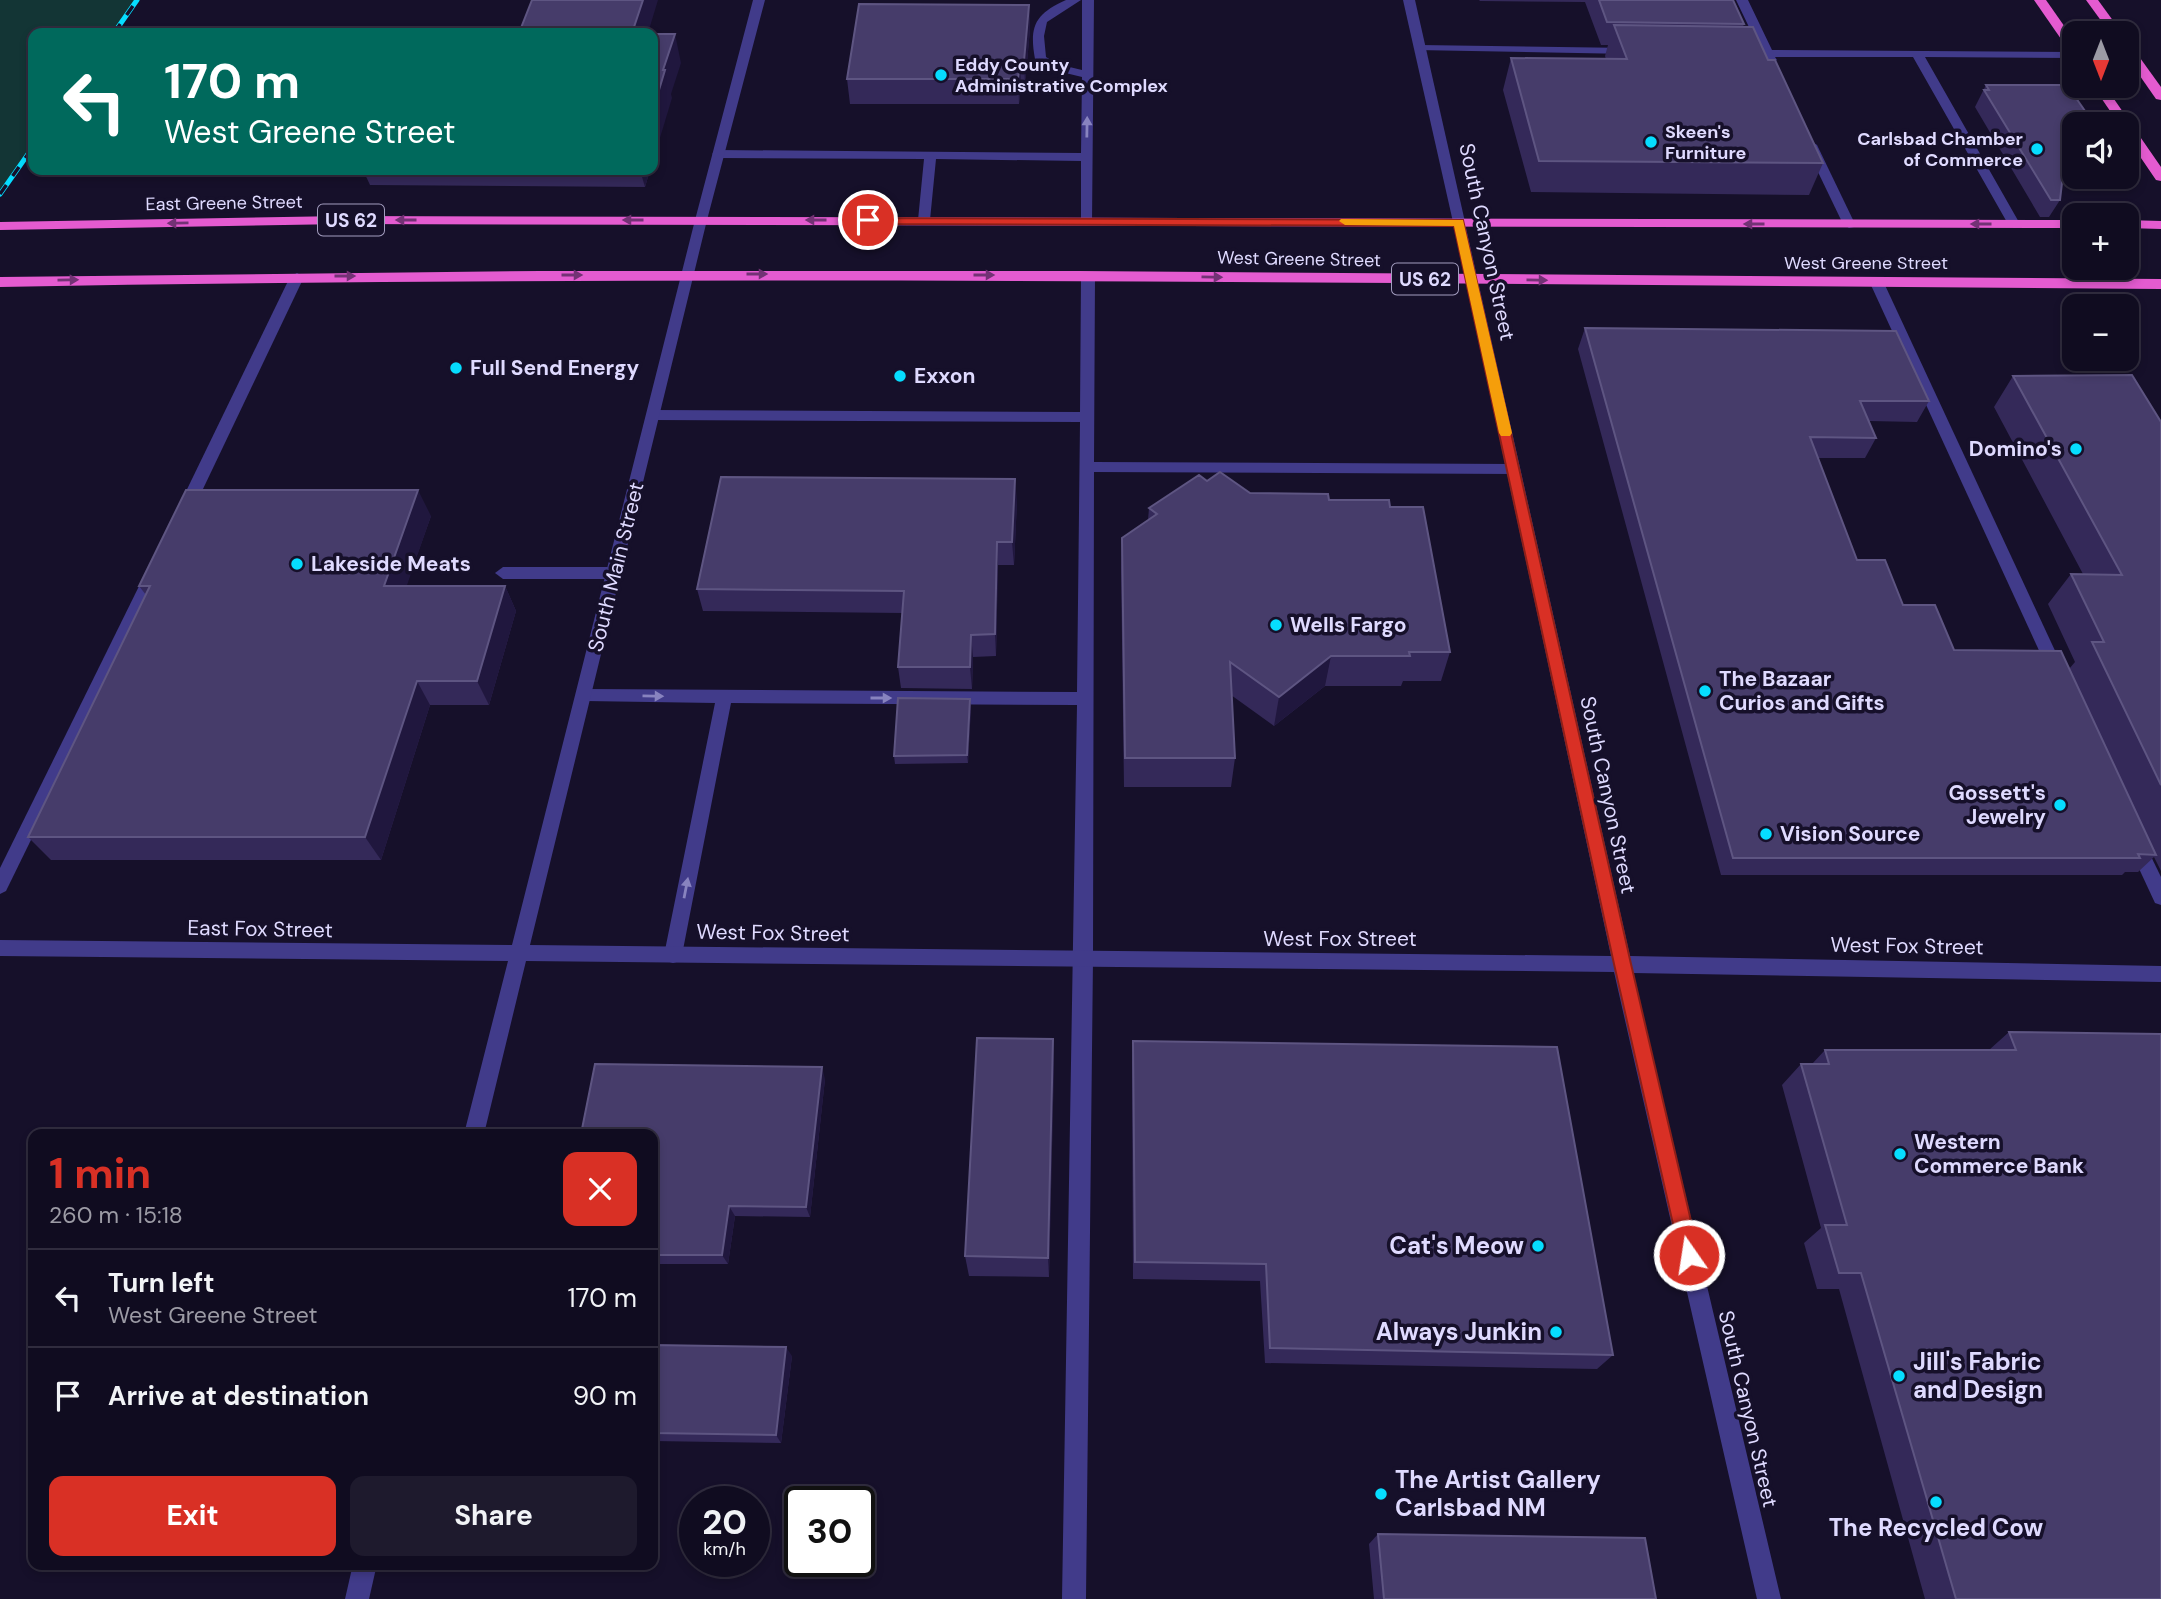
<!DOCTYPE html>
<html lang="en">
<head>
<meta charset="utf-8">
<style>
	body { margin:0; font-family:"DM Sans",sans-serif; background:#1e1a2d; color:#f1f3f6; height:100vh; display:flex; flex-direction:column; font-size:26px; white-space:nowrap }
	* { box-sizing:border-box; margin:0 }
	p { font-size:23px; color:#9c9ba5 }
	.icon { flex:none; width:38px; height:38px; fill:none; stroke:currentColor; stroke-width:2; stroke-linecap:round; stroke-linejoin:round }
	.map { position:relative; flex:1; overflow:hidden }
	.side { position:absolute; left:28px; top:1129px; width:630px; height:441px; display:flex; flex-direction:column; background:#100c20; border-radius:14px; box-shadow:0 4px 10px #0003,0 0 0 2px #302c3e }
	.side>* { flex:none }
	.guide { position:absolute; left:28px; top:28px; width:630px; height:147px; border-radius:14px; box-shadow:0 4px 10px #0003,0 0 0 2px #302c3e; background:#00695c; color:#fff; overflow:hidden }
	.needle { width:46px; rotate:180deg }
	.fabs { position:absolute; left:2062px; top:21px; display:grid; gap:14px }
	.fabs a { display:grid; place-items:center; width:77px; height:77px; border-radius:14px; background:#100c20; box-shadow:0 4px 10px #0003,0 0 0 2px #302c3e; font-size:35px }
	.speed { position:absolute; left:679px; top:1486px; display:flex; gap:14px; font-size:35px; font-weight:700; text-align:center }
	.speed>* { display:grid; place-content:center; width:91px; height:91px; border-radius:50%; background:#100c20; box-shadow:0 4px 10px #0003,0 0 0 2px #302c3e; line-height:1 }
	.speed small { font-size:18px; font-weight:400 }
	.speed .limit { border:4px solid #111; border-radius:10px; background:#fff; color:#111 }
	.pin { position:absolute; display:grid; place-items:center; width:60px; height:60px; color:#fff; margin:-30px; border:4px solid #fff; border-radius:50%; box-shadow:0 2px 7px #0007 }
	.me { position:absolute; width:77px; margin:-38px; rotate:347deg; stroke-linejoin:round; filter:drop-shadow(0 0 5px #0008) }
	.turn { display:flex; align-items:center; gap:24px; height:147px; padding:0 21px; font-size:32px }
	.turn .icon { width:91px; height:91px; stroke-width:2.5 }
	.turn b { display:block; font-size:49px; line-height:60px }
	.round { display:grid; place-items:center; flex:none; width:74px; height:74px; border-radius:14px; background:#1e1a2d }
	.headline { display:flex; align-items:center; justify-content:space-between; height:119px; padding:0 21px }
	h1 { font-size:42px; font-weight:700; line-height:52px; color:#d93025 }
	.cta { display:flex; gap:14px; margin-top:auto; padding:14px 21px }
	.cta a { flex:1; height:80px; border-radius:14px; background:#d93025; color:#fff; font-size:28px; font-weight:700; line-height:80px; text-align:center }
	.cta a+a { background:#1e1a2d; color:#f1f3f6 }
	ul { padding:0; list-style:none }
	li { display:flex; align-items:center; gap:21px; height:98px; padding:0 21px; border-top:2px solid #302c3e }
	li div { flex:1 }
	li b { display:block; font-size:26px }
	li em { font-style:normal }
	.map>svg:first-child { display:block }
	.green { fill:#133535 }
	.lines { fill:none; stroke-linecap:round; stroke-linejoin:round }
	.service { fill:#413b8a; fill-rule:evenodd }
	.minor { fill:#413b8a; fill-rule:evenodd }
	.tertiary { fill:#413b8a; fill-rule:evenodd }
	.trunk { fill:#e45bd0; fill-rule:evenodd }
	.rail-casing { stroke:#06ddff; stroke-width:5 }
	.rail { stroke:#16102a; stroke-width:3.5; stroke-dasharray:11; stroke-linecap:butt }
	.wall { fill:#342959 }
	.shaded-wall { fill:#20173e }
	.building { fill:#463c6a; stroke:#5e5582; stroke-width:2 }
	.oneway { fill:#8883bf }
	.oneway2 { fill:#733275 }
	.route { fill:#d93025; stroke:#8d1f18; stroke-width:2 }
	.slow { fill:#f59e0b }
	.poi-dot { fill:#06ddff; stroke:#16102a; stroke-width:2.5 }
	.labels { text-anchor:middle; stroke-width:7; stroke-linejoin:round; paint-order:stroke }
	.far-poi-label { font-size:18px; font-weight:bold; fill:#dfdaff; stroke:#16102a; text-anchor:start }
	.far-street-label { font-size:18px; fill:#dfdaff; stroke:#16102a }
	.shield { fill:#16102a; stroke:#a39dbf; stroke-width:2 }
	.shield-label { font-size:19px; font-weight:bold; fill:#dfdaff }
	.street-label { font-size:21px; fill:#dfdaff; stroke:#16102a }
	.poi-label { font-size:21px; font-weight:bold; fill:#dfdaff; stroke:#16102a; text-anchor:start }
	.near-poi-label { font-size:24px; font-weight:bold; fill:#dfdaff; stroke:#16102a; text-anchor:end }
</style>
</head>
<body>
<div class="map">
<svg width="2161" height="1599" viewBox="0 0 2161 1599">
	<rect width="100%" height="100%" fill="#16102a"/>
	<!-- green -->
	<polygon class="green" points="0,0 137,0 114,33 33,33 33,147 0,194"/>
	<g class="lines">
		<!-- service -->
		<g class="service">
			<path d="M 1066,0 L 1081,0 L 1047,22 L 1044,36 L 1046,57 L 1057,64 L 1082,70 L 1082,0 L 1094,0 L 1092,223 L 1087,224 L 1081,220 L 1081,161 L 936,159 L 930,220 L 924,224 L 918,220 L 924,159 L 718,158 L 712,154 L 718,150 L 1081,153 L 1082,77 L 1049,69 L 1035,59 C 1029,26 1035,14 1066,0 Z"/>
			<polygon points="1736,0 1748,0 1772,50 2074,52 2074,58 1925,57 2020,224 2019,227 2014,228 2008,224 1913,57 1775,57 1777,60 1771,63 1764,57 1738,55 1738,51 1760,50"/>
			<polygon points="1420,45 1630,48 1636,51 1630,54 1416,50 1416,46"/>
			<polygon points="1811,141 1817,145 1855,224 1854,227 1849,228 1843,224 1805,145"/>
			<polygon points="1088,272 1095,276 1094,462 1513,464 1520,469 1513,474 1094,472 1093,959 1086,1599 1062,1599 1077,705 731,703 682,955 680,961 673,963 666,961 664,955 715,703 585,701 579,700 577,695 579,690 585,689 1077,692 1080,422 653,420 646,415 653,410 1080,412 1081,276"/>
			<polygon points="297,273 304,277 192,512 189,516 179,516 176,512 290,277"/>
			<polygon points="1877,279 1884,283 2064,670 2062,674 2050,674 2048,670 1870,283"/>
			<polygon points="154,566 162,572 6,891 0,894 0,868 146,572"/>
			<polygon points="503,567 616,567 624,573 616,579 503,579 495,573"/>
			<polygon points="2137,838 2143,840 2161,877 2161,905 2155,903 2128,845 2131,840"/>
		</g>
		<!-- minor -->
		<g class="minor">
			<polygon points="753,0 765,0 707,220 530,945 1611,956 1453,222 1454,219 1464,219 1630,956 2161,966 2161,982 1633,973 1781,1599 1757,1599 1614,972 526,961 484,1134 464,1134 508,961 0,956 0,940 512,945 695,220"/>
			<polygon points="353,1564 377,1564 369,1599 345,1599"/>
		</g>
		<!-- tertiary -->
		<polygon class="tertiary" points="1403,0 1415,0 1465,222 1464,225 1454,225 1453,222"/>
		<!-- trunk -->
		<g class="trunk">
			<polygon points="2034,0 2046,0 2074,40 2074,53 2070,52"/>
			<polygon points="2086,0 2098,0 2122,33 2110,33"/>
			<polygon points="2126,43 2130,44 2161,87 2161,100 2156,99 2126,56"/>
			<polygon points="2093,86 2105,86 2161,167 2161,181 2156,180 2126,136 2126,124 2119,124"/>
			<polygon points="343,216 2074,220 2074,228 343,224 0,230 0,222"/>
			<polygon points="2126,220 2161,221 2161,229 2126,228"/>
			<path d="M 540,271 L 1080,271 L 2161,279 L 2161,289 C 1441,284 720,274 0,287 L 0,277 Z"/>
		</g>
		<!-- rail casing -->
		<g class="rail-casing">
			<g id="rail">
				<polyline points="114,33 137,0"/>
				<polyline points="0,194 33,147"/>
			</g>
		</g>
		<!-- rail -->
		<use href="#rail" class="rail"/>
	</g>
	<!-- wall -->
	<g class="wall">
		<polygon points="1479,0 1733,0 1744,24 1743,27 1768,60 1823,163 1809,195 1531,192 1503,90 1511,58 1606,59 1605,56 1608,45 1601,45 1585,2 1480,1"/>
		<polygon points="1029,5 1030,29 1025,85 1021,85 1019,104 850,104 847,79"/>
		<polygon points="1986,85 2074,124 2074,175 2063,175 2060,200 2049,217 2040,217 1975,107"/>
		<polygon points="363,170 650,170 645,187 370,185"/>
		<polygon points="1585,328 1929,401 1917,422 1869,421 1876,438 1865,458 1817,458 1857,560 1903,605 1954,650 2069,669 2075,662 2048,604 2071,574 2083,574 1994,407 2013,376 2161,422 2161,871 2154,857 2138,872 2125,872 2122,875 1721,875 1578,349"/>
		<polygon points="1207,481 1250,493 1329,500 1390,507 1450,652 1441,681 1403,681 1401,686 1325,686 1274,726 1231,695 1235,758 1231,787 1124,787 1121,569 1122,538 1148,520 1149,508"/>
		<polygon points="1017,501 1014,565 998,565 996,656 973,657 972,689 901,688 898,667 903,613 703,611 697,589"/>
		<polygon points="431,516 406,586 505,586 516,611 489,705 430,705 381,860 51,860 28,837 146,595 139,586"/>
		<polygon points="971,707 968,763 895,764 894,756"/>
		<polygon points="2009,1032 2161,1034 2161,1599 1925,1599 1839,1289 1817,1289 1804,1243 1821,1228 1782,1085 1801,1064 1812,1064 1825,1050 1989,1050"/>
		<polygon points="1133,1041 1613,1355 1597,1369 1265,1363 1260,1281 1133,1279 1132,1062"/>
		<polygon points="1054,1063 1049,1277 969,1276 965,1256"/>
		<polygon points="825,1079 810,1217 735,1216 728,1264 653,1264 653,1134"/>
		<polygon points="653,1345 792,1356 781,1443 653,1441"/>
		<polygon points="1378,1534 1656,1599 1374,1599 1369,1544"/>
	</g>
	<!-- shaded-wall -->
	<g class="shaded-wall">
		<polygon points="643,0 658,0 648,33 632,33"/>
		<polygon points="1029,5 1030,29 1025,85 1024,61"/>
		<polygon points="675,34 681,63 671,94 672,98 653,161 653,110 663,70"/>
		<polygon points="1020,61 1021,85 1019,104 1018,79"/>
		<polygon points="640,170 650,170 645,187"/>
		<polygon points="1015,479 1017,501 1014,565 1012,542"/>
		<polygon points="418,490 431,516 398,611 384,586"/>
		<polygon points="997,542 998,565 996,656 995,634"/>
		<polygon points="505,586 516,611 489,705 477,681"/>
		<polygon points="971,635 973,657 972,689 970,667"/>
		<polygon points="1331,656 1325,686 1274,726 1279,697"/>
		<polygon points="417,681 430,705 381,860 365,837"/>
		<polygon points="970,699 971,707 968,763 967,755"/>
		<polygon points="1053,1039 1054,1063 1049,1277 1048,1258"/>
		<polygon points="822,1067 825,1079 810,1217 806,1207"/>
		<polygon points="729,1206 735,1216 728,1264 722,1255"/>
		<polygon points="786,1347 792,1356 781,1443 776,1435"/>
	</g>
	<!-- building -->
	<g class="building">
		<polygon points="532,0 643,0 632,33 519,33"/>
		<polygon points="1599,0 1733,0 1744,24 1607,22"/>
		<polygon points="859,4 1029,5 1024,61 1020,61 1018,79 847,79"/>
		<polygon points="1614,25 1753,27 1768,60 1775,60 1823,163 1539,161 1511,58 1627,59"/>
		<polygon points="653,34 675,34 663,70 665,70 653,110"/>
		<polygon points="1986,85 2067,85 2094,124 2074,124 2074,157 2065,157 2060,200 2051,200 1984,90 1989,90"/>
		<polygon points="1585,328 1896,331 1929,401 1860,401 1876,438 1810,437 1857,560 1885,560 1903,605 1935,605 1954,650 2061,651 2156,855 2138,854 2140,858 1733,858"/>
		<polygon points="2132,375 2161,422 2161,785 2092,642 2104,642 2071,574 2122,575 2013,376"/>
		<polygon points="1220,472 1250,493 1328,494 1329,500 1389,500 1390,507 1423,507 1450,652 1409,652 1410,656 1331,656 1279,697 1230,662 1235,758 1125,758 1122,538 1157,514 1149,508 1199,475 1207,481"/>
		<polygon points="721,477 1015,479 1012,542 997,542 995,634 971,635 970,667 898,667 904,591 697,589"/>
		<polygon points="186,490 418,490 384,586 505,586 477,681 417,681 365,837 28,837 150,586 139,586"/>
		<polygon points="898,698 970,699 967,755 894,756"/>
		<polygon points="2009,1032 2161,1034 2161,1599 1956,1599 1861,1273 1839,1273 1825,1225 1847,1225 1801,1064 1829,1064 1825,1050 2016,1050"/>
		<polygon points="977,1038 1053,1039 1048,1258 965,1256"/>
		<polygon points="1133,1041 1557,1047 1613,1355 1270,1348 1266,1264 1135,1262"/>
		<polygon points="595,1064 822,1067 806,1207 729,1206 722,1255 653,1255 653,1134 581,1134"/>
		<polygon points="653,1345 786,1347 776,1435 653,1433"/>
		<polygon points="1378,1534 1645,1538 1656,1599 1384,1599"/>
	</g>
	<!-- one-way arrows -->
	<defs><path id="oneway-solid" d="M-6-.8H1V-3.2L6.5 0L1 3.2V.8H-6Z" transform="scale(1.75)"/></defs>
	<g class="oneway">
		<use href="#oneway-solid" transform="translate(1087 127) rotate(-89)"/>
		<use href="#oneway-solid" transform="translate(653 696) rotate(1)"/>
		<use href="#oneway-solid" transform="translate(881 698)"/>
		<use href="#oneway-solid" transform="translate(686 888) rotate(-79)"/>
	</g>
	<g class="oneway2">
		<use href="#oneway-solid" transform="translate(406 220) rotate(-180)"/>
		<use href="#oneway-solid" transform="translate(633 220) rotate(-180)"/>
		<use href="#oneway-solid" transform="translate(816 220) rotate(180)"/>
		<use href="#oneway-solid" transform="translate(178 223) rotate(179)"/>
		<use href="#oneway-solid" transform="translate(1754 224) rotate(-180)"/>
		<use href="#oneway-solid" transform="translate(1981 224) rotate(180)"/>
		<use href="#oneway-solid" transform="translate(757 274)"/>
		<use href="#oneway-solid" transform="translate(572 275)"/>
		<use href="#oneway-solid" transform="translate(984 275)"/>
		<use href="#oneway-solid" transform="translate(345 276)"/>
		<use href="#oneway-solid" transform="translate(1212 277) rotate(1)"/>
		<use href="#oneway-solid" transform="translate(68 280) rotate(-1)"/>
		<use href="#oneway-solid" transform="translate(1537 280) rotate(1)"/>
	</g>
	<!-- route -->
	<polygon class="route" points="864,218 1463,220 1631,964 1699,1255 1696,1262 1689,1264 1683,1262 1680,1255 1614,964 1454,226 868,224 862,220"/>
	<!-- slow -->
	<polygon class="slow" points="1341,219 1463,220 1512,433 1510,436 1501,436 1499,433 1454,226 1345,225 1339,221"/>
	<!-- markers -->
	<g class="poi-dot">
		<circle cx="941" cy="75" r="7"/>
		<circle cx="1651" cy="142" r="7"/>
		<circle cx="2037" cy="149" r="7"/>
		<circle cx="456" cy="368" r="7"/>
		<circle cx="900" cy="376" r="7"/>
		<circle cx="2076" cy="449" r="7"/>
		<circle cx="297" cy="564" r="7"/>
		<circle cx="1276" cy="625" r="7"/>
		<circle cx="1705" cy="691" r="7"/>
		<circle cx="2060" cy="805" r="7"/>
		<circle cx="1766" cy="834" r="7"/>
		<circle cx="1900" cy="1154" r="7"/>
		<circle cx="1538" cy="1246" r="7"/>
		<circle cx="1556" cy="1332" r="7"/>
		<circle cx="1899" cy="1376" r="7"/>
		<circle cx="1381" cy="1494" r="7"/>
		<circle cx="1936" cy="1502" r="7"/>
	</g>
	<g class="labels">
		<!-- far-poi labels -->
		<g class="far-poi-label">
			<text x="955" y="71">Eddy County<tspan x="955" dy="21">Administrative Complex</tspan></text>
			<text x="1665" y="138">Skeen's<tspan x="1665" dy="21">Furniture</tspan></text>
			<text x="2023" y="145" text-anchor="end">Carlsbad Chamber<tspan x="2023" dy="21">of Commerce</tspan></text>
		</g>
		<!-- far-street labels -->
		<g class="far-street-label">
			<text transform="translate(224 203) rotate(-1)" y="6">East Greene Street</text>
			<text transform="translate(1299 259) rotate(1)" y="6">West Greene Street</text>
			<text x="1866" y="269">West Greene Street</text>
		</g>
		<!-- shield labels -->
		<g class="shield">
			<rect x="318" y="204.5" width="66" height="31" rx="5"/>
			<rect x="1392" y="263.5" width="66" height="31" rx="5"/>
		</g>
		<g class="shield-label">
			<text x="351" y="227">US 62</text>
			<text x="1425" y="286">US 62</text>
		</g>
		<!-- street labels -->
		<g class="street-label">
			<text transform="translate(1487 242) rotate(78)" y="7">South Canyon Street</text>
			<text transform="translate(616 567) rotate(-76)" y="7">South Main Street</text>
			<text transform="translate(1608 795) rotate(78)" y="7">South Canyon Street</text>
			<text transform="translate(260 929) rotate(1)" y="7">East Fox Street</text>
			<text transform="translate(773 933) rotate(1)" y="7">West Fox Street</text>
			<text x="1340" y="946">West Fox Street</text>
			<text transform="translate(1907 946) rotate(1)" y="7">West Fox Street</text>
			<text transform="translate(1748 1409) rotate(77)" y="7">South Canyon Street</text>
		</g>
		<!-- poi labels -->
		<g class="poi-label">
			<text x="470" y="375">Full Send Energy</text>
			<text x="914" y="383">Exxon</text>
			<text x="2062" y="456" text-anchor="end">Domino's</text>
			<text x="311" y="571">Lakeside Meats</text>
			<text x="1290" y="632">Wells Fargo</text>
			<text x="1719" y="686">The Bazaar<tspan x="1719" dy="24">Curios and Gifts</tspan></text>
			<text x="2046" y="800" text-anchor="end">Gossett's<tspan x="2046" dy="24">Jewelry</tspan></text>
			<text x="1780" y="841">Vision Source</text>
			<text x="1914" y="1149">Western<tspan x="1914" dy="24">Commerce Bank</tspan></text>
		</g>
		<!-- near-poi labels -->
		<g class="near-poi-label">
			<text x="1524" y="1254">Cat's Meow</text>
			<text x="1542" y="1340">Always Junkin</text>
			<text x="1913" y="1370" text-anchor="start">Jill's Fabric<tspan x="1913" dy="28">and Design</tspan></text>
			<text x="1395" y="1488" text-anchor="start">The Artist Gallery<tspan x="1395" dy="28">Carlsbad NM</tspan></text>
			<text x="1936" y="1536" text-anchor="middle">The Recycled Cow</text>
		</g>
	</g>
</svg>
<div class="fabs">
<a><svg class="needle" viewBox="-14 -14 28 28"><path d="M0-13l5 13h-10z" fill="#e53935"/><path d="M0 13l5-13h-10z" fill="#9c9ba5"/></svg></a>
<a><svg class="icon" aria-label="sound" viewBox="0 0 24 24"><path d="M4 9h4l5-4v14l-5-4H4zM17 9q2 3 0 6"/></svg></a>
<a>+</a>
<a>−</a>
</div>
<div class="speed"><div>20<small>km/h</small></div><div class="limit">30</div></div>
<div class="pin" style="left:868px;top:220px;background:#d93025"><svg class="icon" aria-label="arrive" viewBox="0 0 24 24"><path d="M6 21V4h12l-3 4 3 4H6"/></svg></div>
<svg class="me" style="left:1689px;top:1255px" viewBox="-20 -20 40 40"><circle r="17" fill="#d93025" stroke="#fff" stroke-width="3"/><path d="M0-11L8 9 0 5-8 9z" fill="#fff"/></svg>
<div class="guide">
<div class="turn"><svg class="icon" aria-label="left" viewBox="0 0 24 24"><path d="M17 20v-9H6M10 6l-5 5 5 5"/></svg><div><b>170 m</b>West Greene Street</div></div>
</div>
<section class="side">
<div class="headline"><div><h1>1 min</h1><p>260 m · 15:18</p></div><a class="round" style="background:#d93025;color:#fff"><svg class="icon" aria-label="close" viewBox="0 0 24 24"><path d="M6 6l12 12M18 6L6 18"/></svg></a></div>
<ul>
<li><svg class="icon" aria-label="left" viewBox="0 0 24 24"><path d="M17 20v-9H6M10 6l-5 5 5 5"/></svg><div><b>Turn left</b><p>West Greene Street</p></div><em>170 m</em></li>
<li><svg class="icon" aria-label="arrive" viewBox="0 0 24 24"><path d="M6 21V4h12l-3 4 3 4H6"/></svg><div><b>Arrive at destination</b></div><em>90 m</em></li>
</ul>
<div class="cta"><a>Exit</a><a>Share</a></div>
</section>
</div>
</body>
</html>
